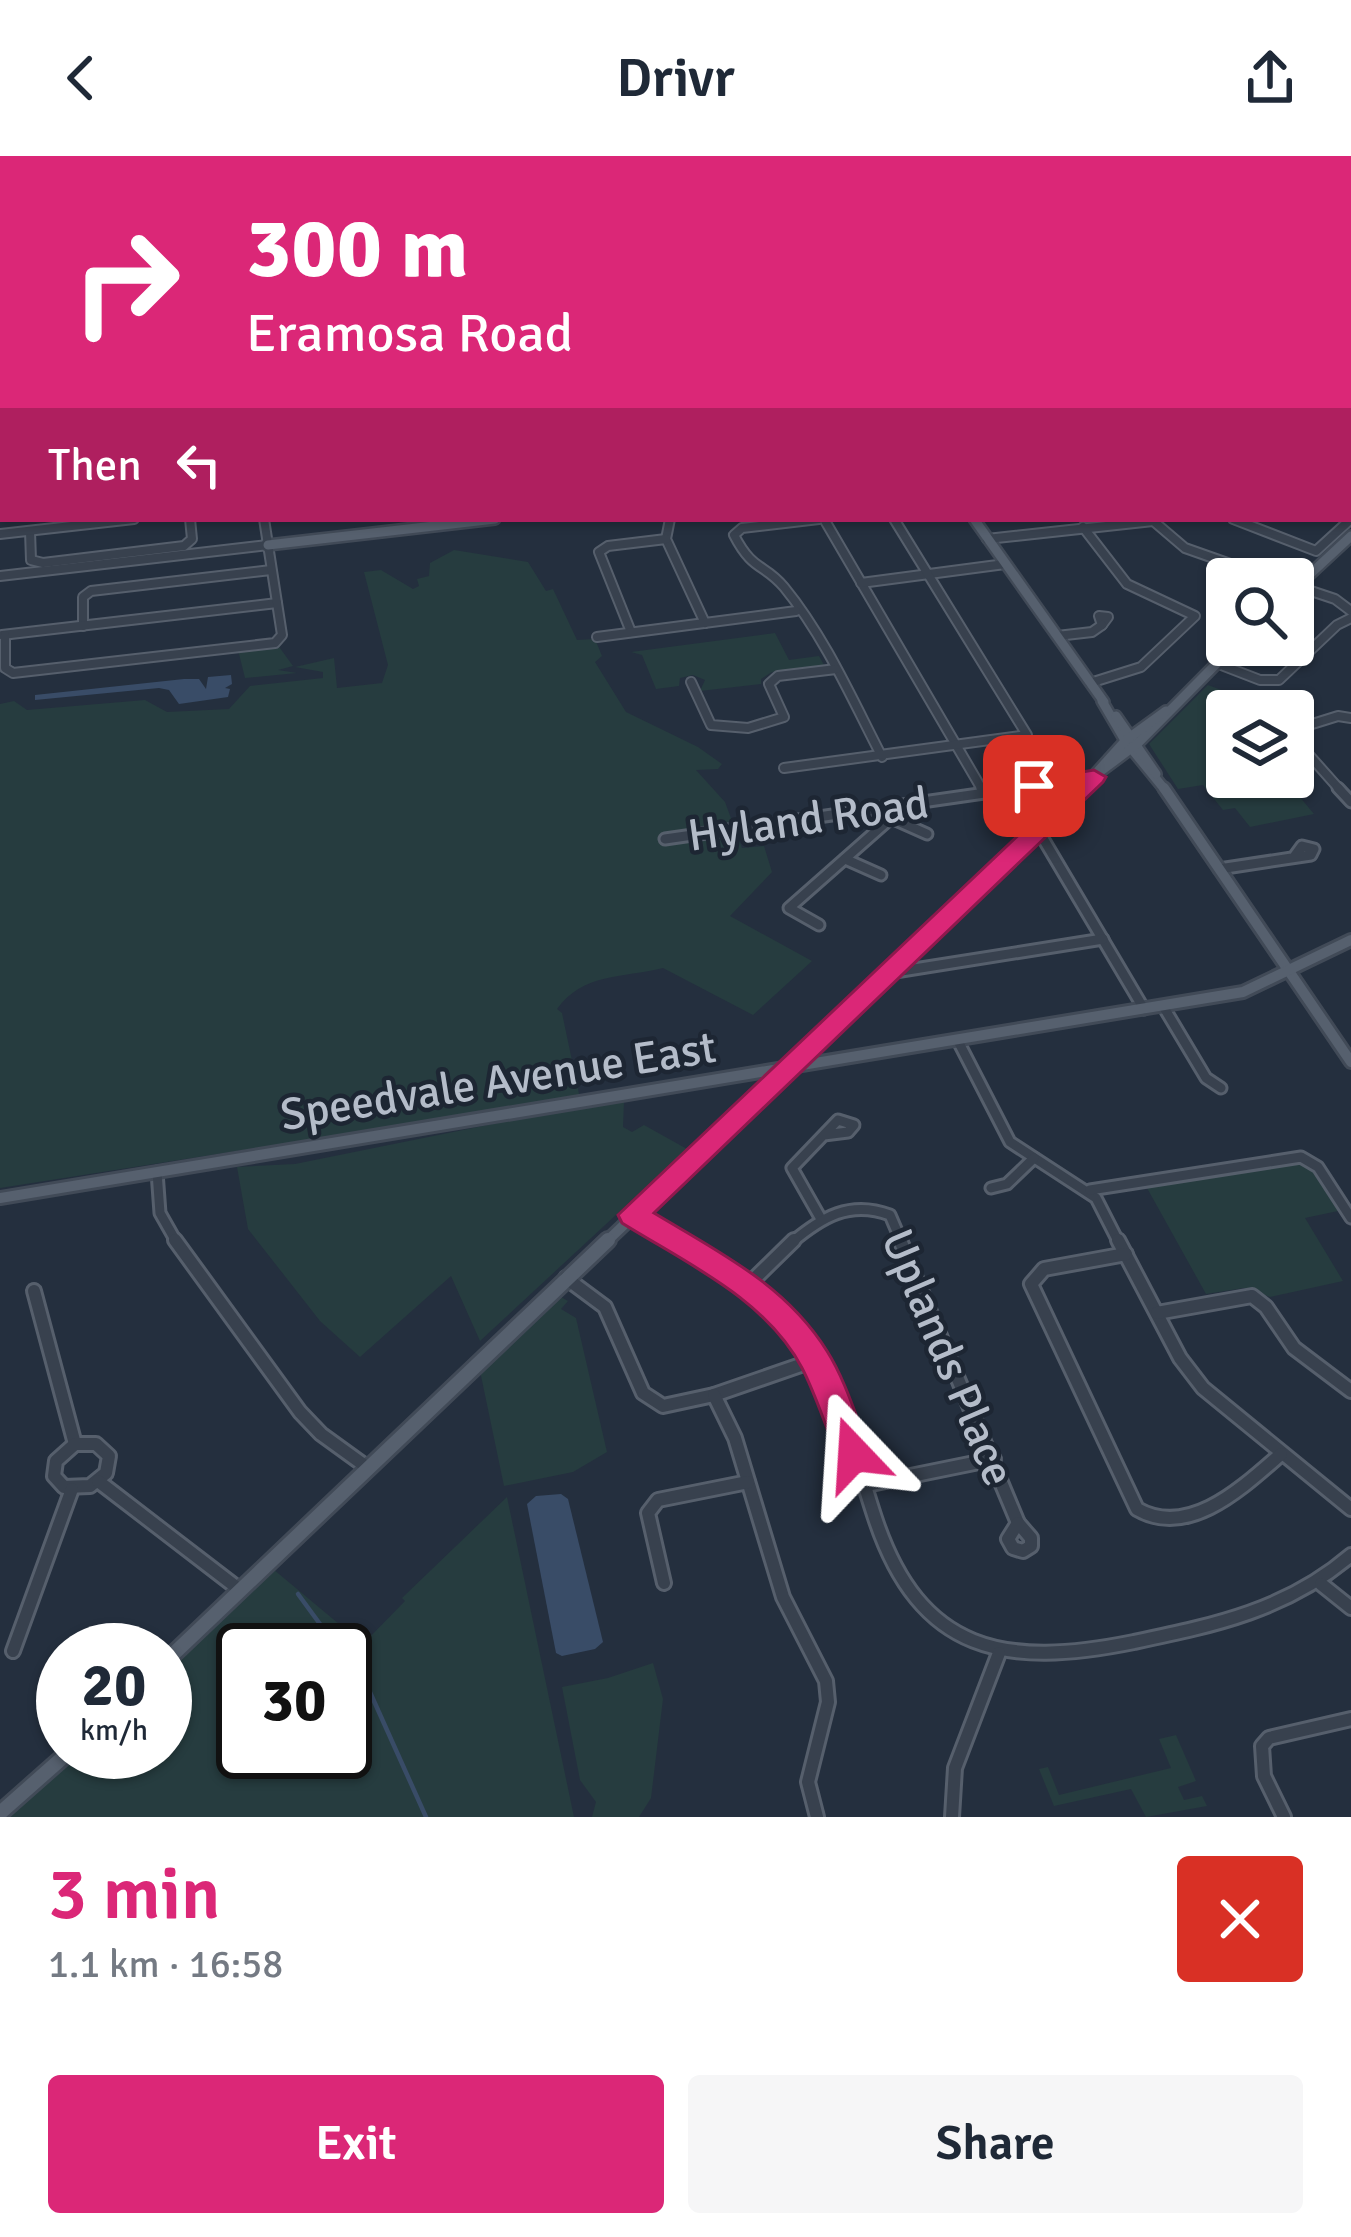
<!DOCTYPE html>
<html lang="en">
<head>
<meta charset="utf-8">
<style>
	body { margin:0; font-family:Signika,sans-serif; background:#f6f6f7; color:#1f2937; height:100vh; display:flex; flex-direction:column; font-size:45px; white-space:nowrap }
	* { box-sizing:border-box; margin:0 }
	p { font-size:39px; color:#747a83 }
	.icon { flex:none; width:66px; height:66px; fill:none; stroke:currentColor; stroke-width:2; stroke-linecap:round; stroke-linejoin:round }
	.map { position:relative; height:1661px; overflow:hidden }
	.sheet { display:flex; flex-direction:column; background:#fff; flex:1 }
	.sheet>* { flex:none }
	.guide { position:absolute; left:0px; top:0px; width:1353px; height:366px; box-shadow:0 3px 9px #0004; background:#db2777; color:#fff; overflow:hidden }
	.controls { position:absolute; left:1206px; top:402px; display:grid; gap:24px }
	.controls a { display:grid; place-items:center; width:108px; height:108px; border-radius:12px; background:#fff; box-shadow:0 3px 9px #0004; font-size:60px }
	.speed { position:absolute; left:36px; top:1467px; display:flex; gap:24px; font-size:60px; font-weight:700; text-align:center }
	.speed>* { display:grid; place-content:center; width:156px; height:156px; border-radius:50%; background:#fff; box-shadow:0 3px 9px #0004; line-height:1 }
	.speed small { font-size:30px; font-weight:400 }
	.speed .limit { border:6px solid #111; border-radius:18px; background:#fff; color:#111 }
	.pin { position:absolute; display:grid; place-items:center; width:102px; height:102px; color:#fff; margin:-51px; border-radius:24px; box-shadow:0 6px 18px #0006 }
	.me { position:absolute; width:132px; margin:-66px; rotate:340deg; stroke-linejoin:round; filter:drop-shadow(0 0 9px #0008) }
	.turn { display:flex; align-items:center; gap:42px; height:252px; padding:0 48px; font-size:54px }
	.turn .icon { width:156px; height:156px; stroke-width:2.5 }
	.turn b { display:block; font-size:84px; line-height:102px }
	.then { display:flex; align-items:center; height:114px; padding:0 48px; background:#0003; gap:24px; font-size:45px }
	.round { display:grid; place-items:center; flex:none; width:126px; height:126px; border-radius:12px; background:#f6f6f7 }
	.head { display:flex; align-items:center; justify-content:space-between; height:204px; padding:0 48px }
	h1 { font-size:72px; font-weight:600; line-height:90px; color:#db2777 }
	.button { display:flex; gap:24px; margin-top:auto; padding:24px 48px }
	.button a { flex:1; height:138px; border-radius:12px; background:#db2777; color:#fff; font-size:48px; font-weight:600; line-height:138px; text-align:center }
	.button a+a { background:#f6f6f7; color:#1f2937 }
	header { display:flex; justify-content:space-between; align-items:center; height:156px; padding:0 48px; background:#fff; font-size:54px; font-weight:600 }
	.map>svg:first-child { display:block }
	.green { fill:#263c3f; fill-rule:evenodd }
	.water { fill:#394c67 }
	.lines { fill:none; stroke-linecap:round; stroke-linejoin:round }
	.stream { stroke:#394c67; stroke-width:4.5 }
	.minor-far3-casing { stroke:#565f6c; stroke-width:9 }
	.minor-far2-casing { stroke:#565f6c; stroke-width:12 }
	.minor-far1-casing { stroke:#565f6c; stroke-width:15 }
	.minor-casing { stroke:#565f6c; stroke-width:18 }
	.major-far3-casing { stroke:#414a57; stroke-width:9 }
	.major-far2-casing { stroke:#414a57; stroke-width:14 }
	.major-far1-casing { stroke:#414a57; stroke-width:16 }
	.major-casing { stroke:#414a57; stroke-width:20 }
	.minor-far3 { stroke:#38414e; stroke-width:6 }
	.minor-far2 { stroke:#38414e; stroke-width:8 }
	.minor-far1 { stroke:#38414e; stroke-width:9 }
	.minor { stroke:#38414e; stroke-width:12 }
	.major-far3 { stroke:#56606e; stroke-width:6 }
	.major-far2 { stroke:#56606e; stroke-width:9 }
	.major-far1 { stroke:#56606e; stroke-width:10 }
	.major { stroke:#56606e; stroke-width:14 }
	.route { fill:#db2777; stroke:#8e194d; stroke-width:3 }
	.labels { text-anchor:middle; stroke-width:9; stroke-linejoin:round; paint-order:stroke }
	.street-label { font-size:45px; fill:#b4bcc9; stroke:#1d2633 }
</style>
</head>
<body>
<header><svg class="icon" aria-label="back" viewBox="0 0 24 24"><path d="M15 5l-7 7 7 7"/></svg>Drivr<svg class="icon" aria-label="share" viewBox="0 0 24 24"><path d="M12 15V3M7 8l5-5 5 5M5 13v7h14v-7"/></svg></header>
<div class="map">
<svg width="1351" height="1661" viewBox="0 0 1351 1661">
	<rect width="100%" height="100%" fill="#242f3e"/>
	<!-- green -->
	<g class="green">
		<path d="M 454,394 L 528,406 L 546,435 L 553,433 L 577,484 L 595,483 L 602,500 L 595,506 L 626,556 L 698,591 L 722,608 L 718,613 L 696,614 L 725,646 L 742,692 L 764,690 L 772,716 L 730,760 L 812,805 L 753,859 L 663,812 C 622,822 583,817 557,853 L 562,857 L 582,952 L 624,945 L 623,971 L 632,976 L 644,969 L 687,993 L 480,1185 L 451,1120 L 360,1201 L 320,1165 L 248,1073 L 237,1011 L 295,1008 L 517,963 L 520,951 L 0,1032 L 0,548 L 14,545 L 27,554 L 145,544 L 167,556 L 229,553 L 250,530 L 323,522 L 323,516 L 295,511 L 334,502 L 337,532 L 382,527 L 388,509 L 364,416 L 381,414 L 413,433 L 419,430 L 417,423 L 429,420 L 430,407 Z"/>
		<polygon points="775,477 789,504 819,500 824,509 772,516 761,523 761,528 700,535 705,524 693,519 680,522 679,530 656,533 642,499 631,496"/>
		<polygon points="277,488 293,510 278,514 297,517 245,522 238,494"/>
		<polygon points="1208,529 1271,553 1227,555 1227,621 1283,621 1314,658 1250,671 1235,652 1223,654 1203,629 1178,633 1149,588"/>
		<polygon points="1292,1004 1311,1013 1338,1055 1305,1062 1343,1125 1270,1141 1244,1132 1206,1138 1147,1032"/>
		<polygon points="559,1140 568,1145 561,1153 576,1162 607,1296 573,1316 504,1330 480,1215"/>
		<path d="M 507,1341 L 574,1661 L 6,1661 L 76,1596 L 165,1596 L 165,1513 L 273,1413 L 363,1488 L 405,1445 L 402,1442 ZM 243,1494 L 345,1494 L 345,1596 L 243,1596 Z"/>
		<polygon points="653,1507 663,1543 651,1642 639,1661 592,1661 596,1646 580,1624 562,1531 608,1522"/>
		<polygon points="1176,1579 1196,1625 1178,1631 1184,1644 1202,1640 1207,1650 1146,1661 1131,1633 1054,1650 1039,1613 1048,1611 1059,1639 1171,1612 1159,1583"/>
	</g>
	<!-- water -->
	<g class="water">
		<polygon points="231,519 232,528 225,532 230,533 228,541 179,548 169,534 159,532 35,544 35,539 184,523 199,523 206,533 208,521"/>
		<polygon points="561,1338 568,1343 603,1486 595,1493 562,1500 556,1497 527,1348 536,1340"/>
	</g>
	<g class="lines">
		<!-- stream -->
		<g class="stream">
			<polyline points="298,1438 339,1494"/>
			<polyline points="345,1502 369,1534 426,1661"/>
		</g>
		<!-- minor-far3 casing -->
		<g class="minor-far3-casing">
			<g id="minor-far3">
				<polyline points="1217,0 1221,3"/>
				<polyline points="762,3 770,0"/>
				<polyline points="961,3 992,0"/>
				<polyline points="1303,3 1334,0"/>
			</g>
		</g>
		<!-- minor-far2 casing -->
		<g class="minor-far2-casing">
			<g id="minor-far2">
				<polyline points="670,363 666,383 705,467"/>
				<path d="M 819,363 L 742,372 L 734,379 C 753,416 764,407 784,431 C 825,481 853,545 882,601"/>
				<polyline points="824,363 983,635"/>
				<polyline points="1151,363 1185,392 1273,423"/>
				<polyline points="1233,363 1316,395 1351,363"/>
				<polyline points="1083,371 1127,428 1195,460 1141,511 1090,527"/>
				<polyline points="30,375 31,404 43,407 184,390 192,383 190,363"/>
				<polyline points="0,378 134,363"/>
				<polyline points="987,383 1153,365"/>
				<polyline points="0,420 268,389"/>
				<polyline points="861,427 1005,408"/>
				<polyline points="1293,429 1335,443 1351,455"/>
				<polygon points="1099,460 1108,461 1102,469"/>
				<polyline points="83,470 83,441 91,435 271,414"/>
				<polyline points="631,476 599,396 608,390 666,383"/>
				<polyline points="2,479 277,447"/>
				<polyline points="5,479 5,512 13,517 275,487 282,479 264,363"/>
				<polyline points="1057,480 1092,476 1102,469"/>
				<polyline points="597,481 796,455"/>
				<polyline points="1216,507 1260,524 1279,524 1337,469 1351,462"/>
				<polyline points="691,526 711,569 748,572 784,561 769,528 778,520 836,513"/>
				<polyline points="1293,574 1338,560 1351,562"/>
				<polyline points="1293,581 1341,635"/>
				<polyline points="784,612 1027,579 894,363"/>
				<polyline points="999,635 1094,621"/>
			</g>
		</g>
		<!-- minor-far1 casing -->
		<g class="minor-far1-casing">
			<g id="minor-far1">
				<polyline points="981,632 984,637"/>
				<polyline points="1338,632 1351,646"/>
				<polyline points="891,662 927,678"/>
				<polyline points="1038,674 1144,853"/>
				<polyline points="665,683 1020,632"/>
				<polyline points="845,703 881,719"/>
				<polyline points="1219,713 1311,699 1314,693 1302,690 1294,701"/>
				<polyline points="819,769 789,752 891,662"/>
				<polyline points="889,817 1103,783"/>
				<polyline points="1163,850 1206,922 1221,932"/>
				<polyline points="958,885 1010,986 1096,1042 1119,1087"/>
				<polyline points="157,1016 160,1057 177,1087"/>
				<polyline points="991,1032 1007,1028 1034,1002"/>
				<polyline points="1090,1034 1301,1001 1318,1011 1351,1062"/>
				<polyline points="633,1059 680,1087"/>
				<polyline points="821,1063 792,1012 838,964 854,969 848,976 824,979"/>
				<path d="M 791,1087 C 822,1061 850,1044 890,1059 L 902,1087"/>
			</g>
		</g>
		<!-- minor casing -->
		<g class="minor-casing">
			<g id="minor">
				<polyline points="175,1084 300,1256 321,1278 368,1312"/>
				<path d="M 675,1084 C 729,1116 786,1153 818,1209 C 845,1255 858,1311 875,1362 C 920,1498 1006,1512 1134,1486 C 1215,1469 1287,1454 1351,1399"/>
				<polyline points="900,1084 1018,1367"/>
				<polyline points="1118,1084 1180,1202 1203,1232 1351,1353"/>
				<path d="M 1126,1098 L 1044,1113 L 1031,1128 L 1137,1353 C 1189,1383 1243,1331 1281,1298"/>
				<polyline points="566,1122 605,1151 643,1237 663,1250 714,1239 815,1204"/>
				<polyline points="748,1129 794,1084"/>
				<polyline points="34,1135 75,1288"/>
				<polyline points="1157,1157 1252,1140 1266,1151 1294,1192 1351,1235"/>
				<polyline points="714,1239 735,1282 783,1441 826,1525 828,1546 808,1626 817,1661"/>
				<polygon points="75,1288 96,1288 109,1300 106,1317 90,1330 64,1331 54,1320 56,1305"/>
				<polyline points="98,1325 240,1434"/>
				<polyline points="866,1329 994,1303"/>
				<polygon points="1018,1367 1031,1382 1031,1390 1023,1395 1013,1392 1008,1383"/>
				<polyline points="664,1427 648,1357 658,1344 748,1326"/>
				<polyline points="1321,1428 1351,1452"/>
				<polyline points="13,1495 72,1333"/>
				<polyline points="952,1661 955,1612 999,1497"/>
				<polyline points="1284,1661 1264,1620 1262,1590 1269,1582 1351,1563"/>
			</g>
		</g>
		<!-- major-far3 casing -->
		<g class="major-far3-casing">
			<g id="major-far3">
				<polyline points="639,0 651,3"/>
				<polyline points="425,3 462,0"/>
			</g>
		</g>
		<!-- major-far2 casing -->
		<g class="major-far2-casing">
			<g id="major-far2">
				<polyline points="974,363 1104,546"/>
				<polyline points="268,389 495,363"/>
				<polyline points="1293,434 1351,380"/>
				<polyline points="1102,545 1126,586 1166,635"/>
				<polyline points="1116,560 1156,618"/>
				<polyline points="1097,618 1137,588 1235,489"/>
				<polyline points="1080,635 1126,584 1166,555"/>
			</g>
		</g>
		<!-- major-far1 casing -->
		<g class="major-far1-casing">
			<g id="major-far1">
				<polyline points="1164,632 1351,906"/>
				<polyline points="0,1042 1243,836 1351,784"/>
				<polyline points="605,1087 1083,632"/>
			</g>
		</g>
		<!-- major casing -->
		<g class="major-casing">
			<g id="major">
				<polyline points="165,1506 608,1084"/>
				<polyline points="0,1657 69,1596"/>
			</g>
		</g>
		<!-- minor-far3 -->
		<use href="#minor-far3" class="minor-far3"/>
		<!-- minor-far2 -->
		<use href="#minor-far2" class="minor-far2"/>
		<!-- minor-far1 -->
		<use href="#minor-far1" class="minor-far1"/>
		<!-- minor -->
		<use href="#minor" class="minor"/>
		<!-- major-far3 -->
		<use href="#major-far3" class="major-far3"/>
		<!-- major-far2 -->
		<use href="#major-far2" class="major-far2"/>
		<!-- major-far1 -->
		<use href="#major-far1" class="major-far1"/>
		<!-- major -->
		<use href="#major" class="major"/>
	</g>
	<!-- route -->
	<path class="route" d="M 1094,614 L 1106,621 L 1103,626 L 654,1057 C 719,1096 786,1129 827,1195 C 846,1225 857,1264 871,1298 L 866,1308 L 854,1312 L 842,1308 C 827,1277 818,1243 802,1212 C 766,1143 686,1107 622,1067 L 618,1059 L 1068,632 L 1034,637 L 1022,630 L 1025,625 Z"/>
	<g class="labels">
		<!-- street labels -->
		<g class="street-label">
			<text transform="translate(808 662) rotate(-8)" y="16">Hyland Road</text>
			<text transform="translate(498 924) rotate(-9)" y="16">Speedvale Avenue East</text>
			<text transform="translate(949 1201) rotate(67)" y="16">Uplands Place</text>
		</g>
	</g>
</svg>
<div class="controls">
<a><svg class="icon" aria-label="search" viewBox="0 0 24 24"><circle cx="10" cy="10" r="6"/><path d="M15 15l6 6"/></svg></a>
<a><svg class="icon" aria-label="layers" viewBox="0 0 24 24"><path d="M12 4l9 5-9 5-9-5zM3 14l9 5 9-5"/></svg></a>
</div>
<div class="speed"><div>20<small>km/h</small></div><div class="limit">30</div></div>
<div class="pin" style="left:1034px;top:630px;background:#d93025"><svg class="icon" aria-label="arrive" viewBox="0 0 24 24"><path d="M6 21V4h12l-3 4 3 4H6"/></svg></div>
<svg class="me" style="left:854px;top:1298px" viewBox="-20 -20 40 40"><path d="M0-17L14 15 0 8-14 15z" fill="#db2777" stroke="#fff" stroke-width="4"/></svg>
<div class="guide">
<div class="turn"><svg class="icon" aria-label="right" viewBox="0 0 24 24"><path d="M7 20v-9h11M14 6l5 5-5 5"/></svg><div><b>300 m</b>Eramosa Road</div></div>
<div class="then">Then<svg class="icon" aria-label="left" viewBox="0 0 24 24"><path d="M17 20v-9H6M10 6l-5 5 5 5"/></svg></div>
</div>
</div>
<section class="sheet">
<div class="head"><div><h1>3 min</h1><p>1.1 km · 16:58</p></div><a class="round" style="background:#d93025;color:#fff"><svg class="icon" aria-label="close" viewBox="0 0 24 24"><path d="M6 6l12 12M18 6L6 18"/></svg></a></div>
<div class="button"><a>Exit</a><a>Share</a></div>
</section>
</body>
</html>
